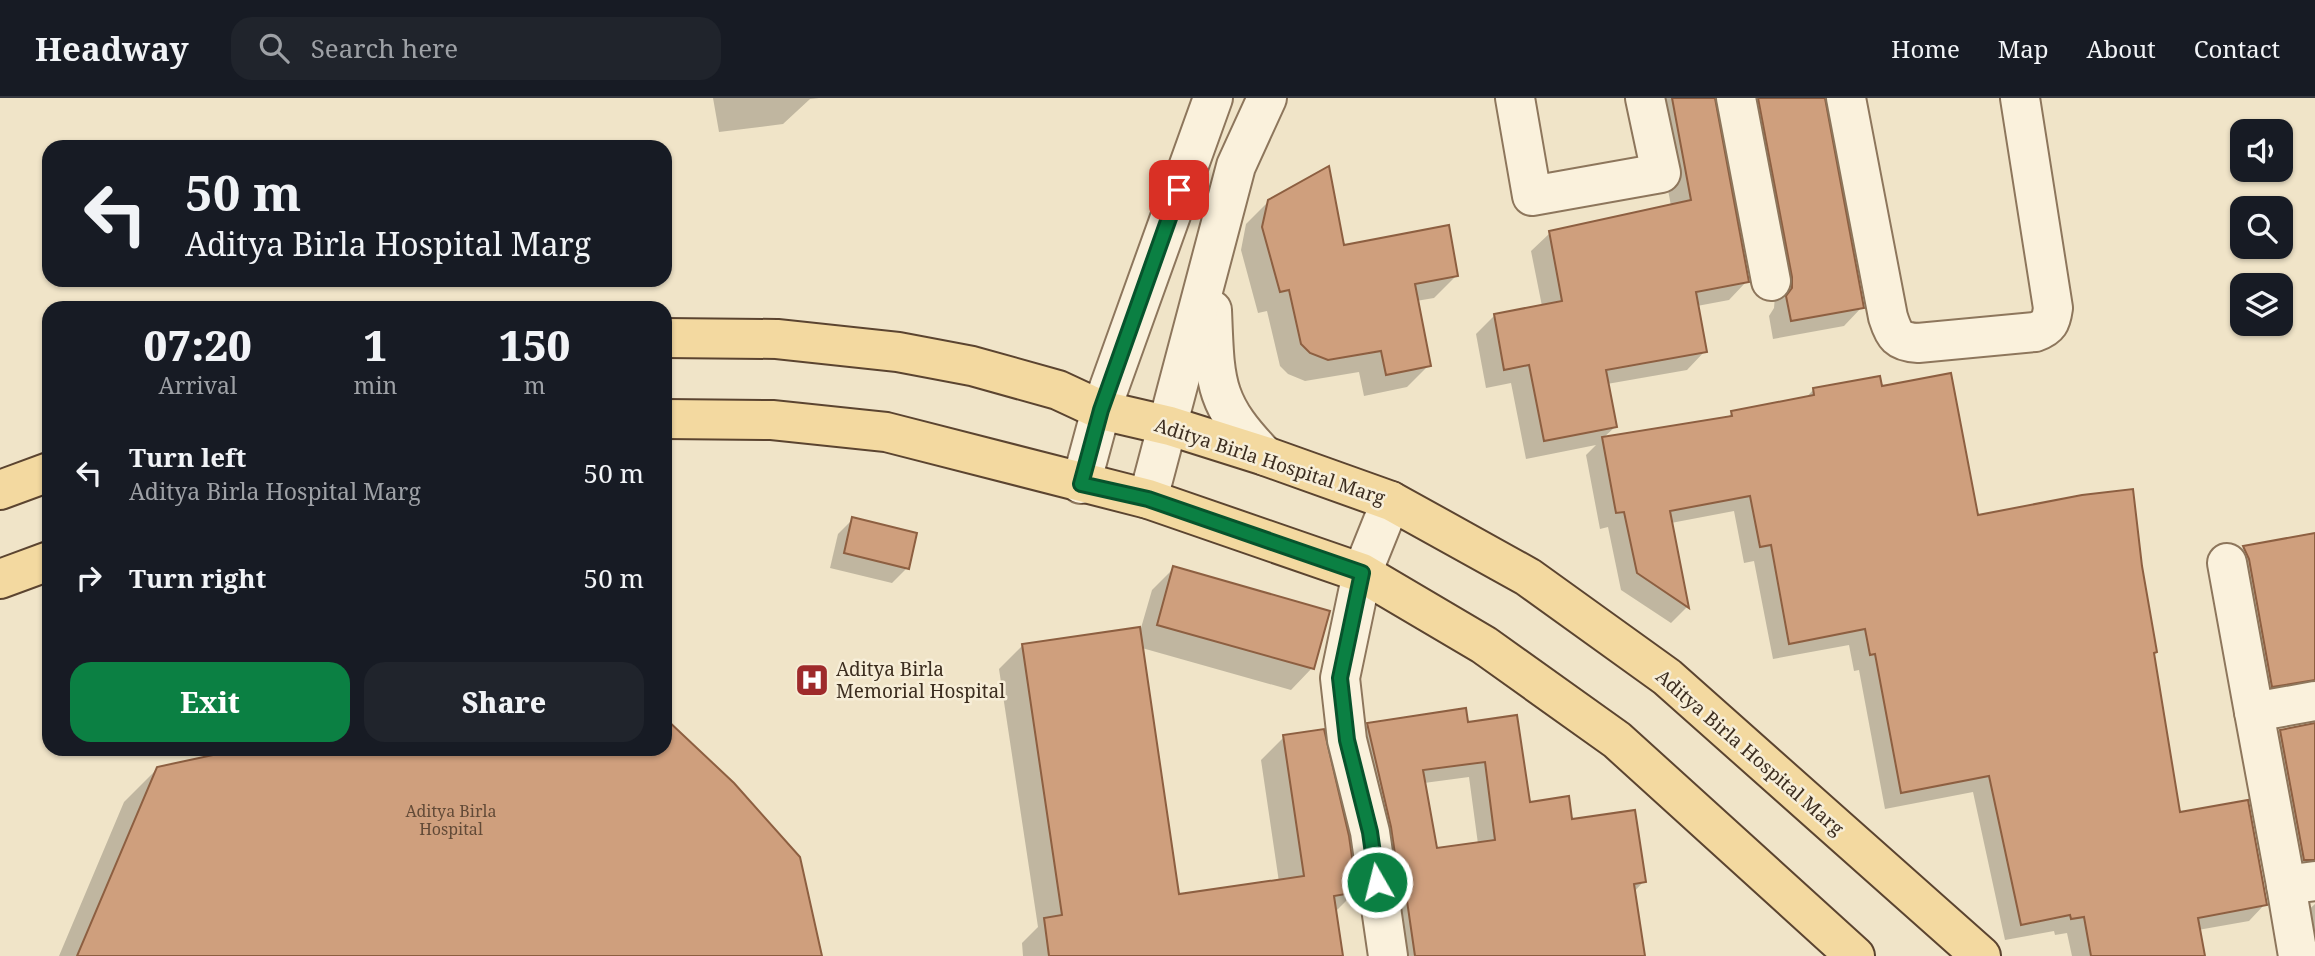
<!DOCTYPE html>
<html lang="en">
<head>
<meta charset="utf-8">
<style>
	body { margin:0; font-family:"Noto Serif",serif; background:#20242c; color:#f1f3f6; height:100vh; display:flex; flex-direction:column; font-size:26px; white-space:nowrap }
	* { box-sizing:border-box; margin:0 }
	p { font-size:23px; color:#9ea1a6 }
	.icon { flex:none; width:38px; height:38px; fill:none; stroke:currentColor; stroke-width:2; stroke-linecap:round; stroke-linejoin:round }
	.map { position:relative; flex:1; overflow:hidden }
	.drawer { position:absolute; left:42px; top:203px; width:630px; height:455px; display:flex; flex-direction:column; background:#171b24; border-radius:21px; box-shadow:0 2px 5px #0004 }
	.drawer>* { flex:none }
	.hud { position:absolute; left:42px; top:42px; width:630px; height:147px; border-radius:21px; box-shadow:0 2px 5px #0004; background:#171b24; color:#f1f3f6; overflow:hidden }
	.buttons { position:absolute; left:2230px; top:21px; display:grid; gap:14px }
	.buttons a { display:grid; place-items:center; width:63px; height:63px; border-radius:14px; background:#171b24; box-shadow:0 2px 5px #0004; font-size:35px }
	.pin { position:absolute; display:grid; place-items:center; width:60px; height:60px; color:#fff; margin:-30px; border-radius:14px; box-shadow:0 4px 10px #0006 }
	.me { position:absolute; width:77px; margin:-38px; rotate:352deg; stroke-linejoin:round; filter:drop-shadow(0 0 5px #0008) }
	.turn { display:flex; align-items:center; gap:24px; height:147px; padding:0 28px; font-size:32px }
	.turn .icon { width:91px; height:91px; stroke-width:2.5 }
	.turn b { display:block; font-size:49px; line-height:60px }
	.eta { display:flex; justify-content:space-evenly; align-items:center; height:119px; text-align:center }
	.eta b { font-size:42px; font-weight:800; line-height:49px }
	.cta { display:flex; gap:14px; margin-top:auto; padding:14px 28px }
	.cta a { flex:1; height:80px; border-radius:21px; background:#0b8043; color:#fff; font-size:28px; font-weight:800; line-height:80px; text-align:center }
	.cta a+a { background:#20242c; color:#f1f3f6 }
	ul { padding:0; list-style:none }
	li { display:flex; align-items:center; gap:21px; height:105px; padding:0 28px }
	li div { flex:1 }
	li b { display:block; font-size:26px }
	li em { font-style:normal }
	header { display:flex; align-items:center; gap:42px; box-sizing:border-box; height:98px; padding:0 35px; background:#171b24; border-bottom:2px solid #363941 }
	header strong { font-size:33px }
	nav { display:flex; gap:38px; margin-inline-start:auto; font-size:24px }
	.search { width:490px; height:63px; background:#20242c; display:flex; align-items:center; gap:18px; box-sizing:border-box; padding:0 24px; border-radius:21px; color:#9ea1a6; font-size:26px }
	.map>svg:first-child { display:block }
	.shadow { fill:#0003; fill-rule:evenodd }
	.building { fill:#cf9f7d; stroke:#8d5f41; stroke-width:2; fill-rule:evenodd }
	.lines { fill:none; stroke-linecap:round; stroke-linejoin:round }
	.street-casing { stroke:#8d765c; stroke-width:42 }
	.primary-casing { stroke:#5b4430; stroke-width:42 }
	.street { stroke:#faf1dc; stroke-width:38 }
	.primary { stroke:#f3d9a0; stroke-width:38 }
	.route-casing { stroke:#07532c; stroke-width:18 }
	.route { stroke:#0b8043; stroke-width:12 }
	.labels { text-anchor:middle; stroke-width:5; stroke-linejoin:round; paint-order:stroke }
	.number-label { font-size:16px; fill:#624a37 }
	.street-label { font-size:19px; fill:#3d2e20; stroke:#f7eed8 }
	.poi-label { font-size:19px; fill:#3d2e20; stroke:#f7eed8; text-anchor:start }
</style>
</head>
<body>
<header>
<strong>Headway</strong>
<div class="search"><svg class="icon" aria-label="search" viewBox="0 0 24 24"><circle cx="10" cy="10" r="6"/><path d="M15 15l6 6"/></svg>Search here</div>
<nav><a>Home</a><a>Map</a><a>About</a><a>Contact</a></nav>
</header>
<div class="map">
<svg width="2315" height="858" viewBox="0 0 2315 858">
	<rect width="100%" height="100%" fill="#f0e4c8"/>
	<!-- shadow -->
	<g class="shadow">
		<polygon points="713,0 819,0 810,1 783,26 719,34"/>
		<polygon points="1651,0 1713,0 1747,183 1729,202 1697,208 1705,253 1687,272 1607,286 1615,329 1603,340 1726,321 1732,315 1805,301 1813,292 1881,290 1976,419 2152,556 2178,716 2265,806 2249,823 2198,832 2203,858 2072,858 2067,835 2055,837 2054,833 2005,842 1973,694 1885,711 1859,572 1854,573 1849,547 1773,561 1754,463 1744,465 1734,413 1671,425 1687,509 1671,525 1621,492 1608,429 1600,431 1586,357 1596,347 1526,361 1511,285 1486,290 1476,236 1495,217 1542,208 1531,153 1550,135 1671,108"/>
		<polygon points="1729,0 1823,0 1862,209 1844,228 1773,241 1769,218 1774,210 1775,198"/>
		<polygon points="1269,103 1343,149 1456,178 1434,200 1416,203 1429,267 1407,289 1364,298 1359,274 1305,283 1288,276 1280,268 1267,213 1258,215 1241,152 1246,126"/>
		<polygon points="853,421 907,470 892,485 830,470 838,436"/>
		<polygon points="2315,436 2315,622 2250,610 2222,472 2243,450"/>
		<polygon points="1174,470 1312,570 1291,592 1142,550 1178,798 1279,784 1261,662 1284,639 1355,794 1335,814 1341,858 1023,858 1022,845 1038,829 999,571 1022,548 1141,530 1152,492"/>
		<polygon points="665,623 798,760 820,858 59,858 124,704 158,670 249,651 665,651"/>
		<polygon points="2315,625 2315,801 2258,655 2280,633"/>
		<path d="M 1368,626 L 1466,626 L 1528,706 L 1571,723 L 1644,783 L 1634,794 L 1643,858 L 1397,858 L 1352,643 ZM 1469,679 L 1478,746 L 1435,752 L 1424,685 Z"/>
		<polygon points="2315,806 2315,858 2290,829"/>
	</g>
	<!-- building -->
	<g class="building">
		<polygon points="1672,0 1715,0 1749,184 1696,194 1707,254 1606,272 1617,329 1544,343 1529,267 1504,272 1494,216 1562,203 1549,133 1691,102"/>
		<polygon points="1758,0 1825,0 1864,210 1791,223 1786,198 1792,190 1792,179"/>
		<polygon points="1329,68 1344,147 1449,127 1458,178 1415,186 1431,268 1386,277 1381,253 1328,262 1310,255 1301,246 1289,192 1280,194 1262,129 1268,102"/>
		<polygon points="1951,275 1978,417 2082,397 2133,391 2142,468 2157,554 2154,555 2180,714 2248,702 2267,807 2198,820 2205,858 2091,858 2084,819 2071,821 2070,817 2021,827 1989,678 1901,695 1875,556 1870,557 1865,531 1789,546 1771,447 1760,449 1750,398 1670,413 1689,510 1637,475 1624,414 1616,415 1602,339 1732,318 1731,313 1814,297 1813,290 1880,278 1882,288"/>
		<polygon points="852,419 917,435 909,471 844,455"/>
		<polygon points="2315,435 2315,582 2272,589 2249,461 2243,448"/>
		<polygon points="1173,468 1330,513 1314,571 1157,527"/>
		<polygon points="1140,529 1179,796 1304,778 1283,637 1324,631 1349,738 1357,794 1334,798 1343,858 1049,858 1044,820 1062,817 1022,546"/>
		<path d="M 1466,610 L 1468,624 L 1517,617 L 1530,704 L 1569,698 L 1572,721 L 1635,712 L 1646,784 L 1634,786 L 1645,858 L 1415,858 L 1405,789 L 1400,790 L 1391,729 L 1367,625 ZM 1485,664 L 1495,742 L 1437,750 L 1423,672 Z"/>
		<polygon points="665,620 734,685 800,759 822,858 77,858 157,669 241,651 665,651"/>
		<polygon points="2315,625 2315,762 2304,762 2280,632"/>
	</g>
	<g class="lines">
		<!-- street casing -->
		<g class="street-casing">
			<g id="street">
				<polyline points="1515,0 1532,98 1661,75 1645,0"/>
				<polyline points="1736,0 1771,183"/>
				<path d="M 1846,0 L 1888,219 C 1894,238 1898,244 1918,245 L 2035,234 C 2049,229 2051,224 2053,210 L 2020,0"/>
				<path d="M 1212,212 C 1215,284 1213,305 1265,358"/>
				<polyline points="1081,386 1101,312 1213,0"/>
				<polyline points="1148,401 1236,68 1267,0"/>
				<polyline points="2227,465 2254,614"/>
				<polyline points="2286,787 2254,614 2315,603"/>
				<polyline points="1388,858 1370,734 1347,642 1340,580 1362,475 1391,403"/>
				<polyline points="2298,858 2286,787 2315,783"/>
			</g>
		</g>
		<!-- primary casing -->
		<g class="primary-casing">
			<g id="primary">
				<polyline points="665,240 777,241 898,254 972,268 1058,292 1101,312 1170,328 1265,358 1391,403 1528,479 1667,579 1981,858"/>
				<polyline points="665,321 772,322 886,334 1148,401 1362,475 1484,547 1617,642 1855,858"/>
				<polyline points="0,392 49,374"/>
				<polyline points="0,481 49,463"/>
			</g>
		</g>
		<!-- street -->
		<use href="#street" class="street"/>
		<!-- primary -->
		<use href="#primary" class="primary"/>
	</g>
	<g class="lines">
		<!-- route casing -->
		<g class="route-casing">
			<polyline id="route" points="1179,92 1101,312 1081,386 1148,401 1362,475 1340,580 1347,642 1370,734 1377,784"/>
		</g>
		<!-- route -->
		<use href="#route" class="route"/>
	</g>
	<!-- icons -->
	<defs>
		<g id="hospital-square" transform="scale(1.75)"><rect x="-9" y="-9" width="18" height="18" rx="4" fill="#9e2a2b" stroke="#f7eed8"/><path d="M-5-5h3v3.5h4V-5h3V5h-3V1.5h-4V5h-3Z" fill="#fff"/></g>
	</defs>
	<g fill-rule="evenodd">
		<use href="#hospital-square" x="812" y="582"/>
	</g>
	<g class="labels">
		<!-- number labels -->
		<g class="number-label">
			<text x="451" y="719">Aditya Birla<tspan x="451" dy="18">Hospital</tspan></text>
		</g>
		<!-- street labels -->
		<g class="street-label">
			<text transform="translate(1270 363) rotate(18)" y="7">Aditya Birla Hospital Marg</text>
			<text transform="translate(1750 654) rotate(41)" y="7">Aditya Birla Hospital Marg</text>
		</g>
		<!-- poi labels -->
		<g class="poi-label">
			<text x="836" y="578">Aditya Birla<tspan x="836" dy="22">Memorial Hospital</tspan></text>
		</g>
	</g>
</svg>
<div class="buttons">
<a><svg class="icon" aria-label="sound" viewBox="0 0 24 24"><path d="M4 9h4l5-4v14l-5-4H4zM17 9q2 3 0 6"/></svg></a>
<a><svg class="icon" aria-label="search" viewBox="0 0 24 24"><circle cx="10" cy="10" r="6"/><path d="M15 15l6 6"/></svg></a>
<a><svg class="icon" aria-label="layers" viewBox="0 0 24 24"><path d="M12 4l9 5-9 5-9-5zM3 14l9 5 9-5"/></svg></a>
</div>
<div class="pin" style="left:1179px;top:92px;background:#d93025"><svg class="icon" aria-label="arrive" viewBox="0 0 24 24"><path d="M6 21V4h12l-3 4 3 4H6"/></svg></div>
<svg class="me" style="left:1377px;top:784px" viewBox="-20 -20 40 40"><circle r="17" fill="#0b8043" stroke="#fff" stroke-width="3"/><path d="M0-11L8 9 0 5-8 9z" fill="#fff"/></svg>
<div class="hud">
<div class="turn"><svg class="icon" aria-label="left" viewBox="0 0 24 24"><path d="M17 20v-9H6M10 6l-5 5 5 5"/></svg><div><b>50 m</b>Aditya Birla Hospital Marg</div></div>
</div>
<section class="drawer">
<div class="eta">
<div><b>07:20</b><p>Arrival</p></div>
<div><b>1</b><p>min</p></div>
<div><b>150</b><p>m</p></div>
</div>
<ul>
<li><svg class="icon" aria-label="left" viewBox="0 0 24 24"><path d="M17 20v-9H6M10 6l-5 5 5 5"/></svg><div><b>Turn left</b><p>Aditya Birla Hospital Marg</p></div><em>50 m</em></li>
<li><svg class="icon" aria-label="right" viewBox="0 0 24 24"><path d="M7 20v-9h11M14 6l5 5-5 5"/></svg><div><b>Turn right</b></div><em>50 m</em></li>
</ul>
<div class="cta"><a>Exit</a><a>Share</a></div>
</section>
</div>
</body>
</html>
